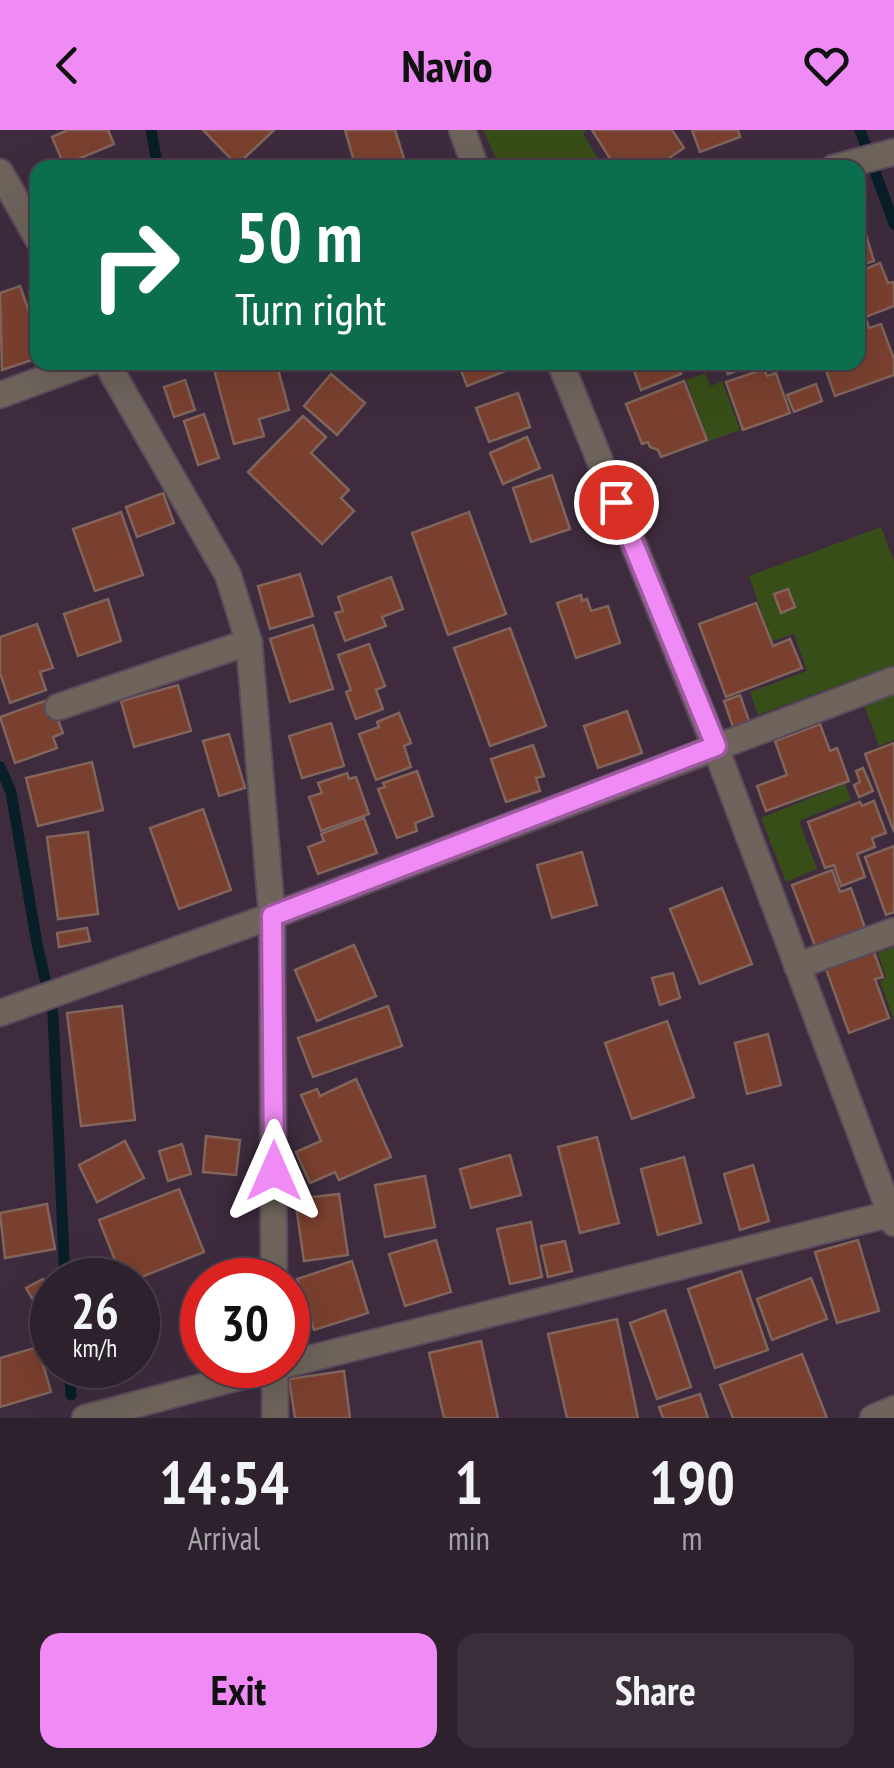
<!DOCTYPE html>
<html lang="en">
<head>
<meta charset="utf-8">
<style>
	body { margin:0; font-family:"PT Sans Narrow",sans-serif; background:#3a2e3a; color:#f1f3f6; height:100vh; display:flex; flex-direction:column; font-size:38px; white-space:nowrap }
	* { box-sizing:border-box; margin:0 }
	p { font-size:32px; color:#a7a3aa }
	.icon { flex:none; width:55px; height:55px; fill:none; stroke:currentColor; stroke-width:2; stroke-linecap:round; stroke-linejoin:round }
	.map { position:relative; height:1288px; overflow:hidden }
	.drawer { display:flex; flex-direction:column; background:#2e212e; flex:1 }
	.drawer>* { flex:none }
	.guide { position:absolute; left:30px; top:30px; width:835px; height:210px; border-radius:20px; box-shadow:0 10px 40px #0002,0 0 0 2px #493e4a; background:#0b6e4f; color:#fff; overflow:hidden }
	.speed { position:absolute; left:30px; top:1128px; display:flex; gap:20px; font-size:50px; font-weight:700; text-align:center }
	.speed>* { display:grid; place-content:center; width:130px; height:130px; border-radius:50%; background:#2e212e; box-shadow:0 10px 40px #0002,0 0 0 2px #493e4a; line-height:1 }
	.speed small { font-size:25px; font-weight:400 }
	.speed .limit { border:15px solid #d22; background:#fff; color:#111 }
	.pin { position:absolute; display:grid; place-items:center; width:85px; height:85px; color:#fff; margin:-42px; border:5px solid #fff; border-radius:50%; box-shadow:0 2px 10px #0007 }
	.me { position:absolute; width:110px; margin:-55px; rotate:0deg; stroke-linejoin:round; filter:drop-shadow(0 0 8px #0008) }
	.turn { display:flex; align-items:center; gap:35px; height:210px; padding:0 40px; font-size:45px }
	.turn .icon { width:130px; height:130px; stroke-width:2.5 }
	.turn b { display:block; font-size:70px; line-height:85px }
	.eta { display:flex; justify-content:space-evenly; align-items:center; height:170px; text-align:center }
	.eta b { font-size:60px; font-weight:700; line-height:70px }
	.primary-button { display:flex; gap:20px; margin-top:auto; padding:20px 40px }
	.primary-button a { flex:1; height:115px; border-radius:20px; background:#f08bf5; color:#111; font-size:40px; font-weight:700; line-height:115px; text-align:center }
	.primary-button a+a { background:#3a2e3a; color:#f1f3f6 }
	header { display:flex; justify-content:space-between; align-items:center; height:130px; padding:0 40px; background:#f08bf5; color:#111; font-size:45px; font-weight:700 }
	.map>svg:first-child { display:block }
	.green { fill:#384e18 }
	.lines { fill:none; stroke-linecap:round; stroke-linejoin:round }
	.stream { stroke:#081e28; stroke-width:11 }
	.building { fill:#7a402f; stroke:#81645b; stroke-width:2.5 }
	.minor-casing { stroke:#5a495a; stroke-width:29 }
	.minor { stroke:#6e645c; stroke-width:25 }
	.route-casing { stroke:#9c5a9f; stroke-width:25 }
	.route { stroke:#f08bf5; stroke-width:18 }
</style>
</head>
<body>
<header><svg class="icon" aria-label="back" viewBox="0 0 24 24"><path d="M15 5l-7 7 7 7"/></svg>Navio<svg class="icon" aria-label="heart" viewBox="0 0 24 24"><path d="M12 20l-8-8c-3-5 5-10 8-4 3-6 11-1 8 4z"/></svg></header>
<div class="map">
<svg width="894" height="1288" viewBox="0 0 894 1288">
	<rect width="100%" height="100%" fill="#3e2c3e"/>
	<!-- green -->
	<g class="green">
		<polygon points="483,0 587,0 583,4 603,37 500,37"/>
		<polygon points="705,243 711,256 722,251 740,300 709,311 686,250"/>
		<polygon points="881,397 894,432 894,535 758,585 750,562 807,541 794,504 772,511 749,446"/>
		<polygon points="894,558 894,610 879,616 862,569"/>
		<polygon points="845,654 851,670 799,691 817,739 786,752 761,688"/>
		<polygon points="894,817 894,890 880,851 886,848 878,823"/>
	</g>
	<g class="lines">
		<!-- stream -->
		<g class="stream">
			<polyline points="151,0 158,38"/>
			<polyline points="860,0 894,94"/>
			<polyline points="0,637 11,662 37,814 53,884 65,1150"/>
			<polyline points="69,1235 71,1265"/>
		</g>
	</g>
	<!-- building -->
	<g class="building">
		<polygon points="68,0 108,0 114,14 64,35 52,7"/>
		<polygon points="203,0 274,0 237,35"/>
		<polygon points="345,0 395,0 407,38 356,38"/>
		<polygon points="592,0 672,0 684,18 654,38 616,38"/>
		<polygon points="692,0 738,0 740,7 700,22"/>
		<polygon points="858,79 874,131 858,136"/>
		<polygon points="880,133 888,153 894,152 894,176 858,190 858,142"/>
		<polygon points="20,156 38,207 38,228 2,240 0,163"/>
		<polygon points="866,189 869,198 881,194 894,229 894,245 835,266 823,232 858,232 858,193"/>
		<polygon points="212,232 276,232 289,280 259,289 264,306 234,314"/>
		<polygon points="458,232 511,232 513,238 467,256"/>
		<polygon points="637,232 677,232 681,244 641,260 633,238 638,236"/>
		<polygon points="724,232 759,232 728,244"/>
		<polygon points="764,239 767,246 776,243 790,283 743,300 726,252"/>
		<polygon points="331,244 365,273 337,305 304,276"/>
		<polygon points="185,250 195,280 174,287 164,257"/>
		<polygon points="684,251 707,310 661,327 658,320 650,317 648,312 642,314 626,274"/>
		<polygon points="816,254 822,271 794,282 787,265"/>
		<polygon points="518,263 530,297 489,312 476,278"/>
		<polygon points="204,284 219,328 198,335 184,291"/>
		<polygon points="303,286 326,307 311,323 349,360 341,368 354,381 322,414 248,342"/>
		<polygon points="527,307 540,338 503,354 490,323"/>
		<polygon points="552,345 570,399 531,412 513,358"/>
		<polygon points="163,363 174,393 137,407 126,377"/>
		<polygon points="121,382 143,445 95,461 73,399"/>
		<polygon points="469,382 506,484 448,505 412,403"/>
		<polygon points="300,444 313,486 270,499 258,456"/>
		<polygon points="391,447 403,479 382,487 386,496 345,511 335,483 343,481 338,467"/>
		<polygon points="788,459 795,477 781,483 774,464"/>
		<polygon points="581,465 582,471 587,469 591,481 608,476 620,513 576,528 557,473"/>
		<polygon points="108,469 121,511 78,526 64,484"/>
		<polygon points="756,473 773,516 790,509 802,538 726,567 699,494"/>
		<polygon points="37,494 53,538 40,542 46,560 10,573 0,543 0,507"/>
		<polygon points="313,495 333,559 290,572 270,509"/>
		<polygon points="510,498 546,596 490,616 454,518"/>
		<polygon points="369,514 385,556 376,560 383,579 356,589 346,562 351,560 338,525"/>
		<polygon points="178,555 191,601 134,617 121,571"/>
		<polygon points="740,565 749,591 733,597 724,571"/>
		<polygon points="50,569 63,603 53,607 57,618 15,633 0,587"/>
		<polygon points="627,581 642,623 598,638 584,596"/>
		<polygon points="399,583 411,613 404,616 411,637 376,650 359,604 379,597 377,592"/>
		<polygon points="331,593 344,636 302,648 289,606"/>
		<polygon points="820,594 830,621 837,618 849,651 766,681 757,656 787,645 775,611"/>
		<polygon points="229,604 245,658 219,666 203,611"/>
		<polygon points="894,613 894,702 865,624"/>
		<polygon points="533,615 544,646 536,648 540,661 506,672 491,629"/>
		<polygon points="92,632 103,680 38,696 26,648"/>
		<polygon points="863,638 873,661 859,667 854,655 860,652 856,641"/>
		<polygon points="417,641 433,686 415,693 417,701 397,708 378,659 385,657 383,653"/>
		<polygon points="347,643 349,649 356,647 369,684 321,701 309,667 322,663 318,653"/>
		<polygon points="874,671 886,703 872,708 875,717 857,724 865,747 841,756 834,735 825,738 808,692 860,672 862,676"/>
		<polygon points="203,679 231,760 179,779 150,698"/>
		<polygon points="364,688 377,723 318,744 308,717 324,711 321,704"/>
		<polygon points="88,702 98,784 58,789 47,707"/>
		<polygon points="894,716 894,782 886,785 865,727"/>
		<polygon points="582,722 597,775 552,788 537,735"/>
		<polygon points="832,740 840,762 851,758 865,798 815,816 792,755"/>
		<polygon points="722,758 752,834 700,854 670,779"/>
		<polygon points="87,798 90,811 59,817 57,803"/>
		<polygon points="354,815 376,866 317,891 295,840"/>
		<polygon points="873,819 883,847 875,849 889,888 849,903 825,836"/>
		<polygon points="673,843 680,868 660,875 652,848"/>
		<polygon points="122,876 135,990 81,996 67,883"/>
		<polygon points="388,876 402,916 313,947 298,908"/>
		<polygon points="667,891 694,967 632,989 605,913"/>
		<polygon points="768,904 781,955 747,964 735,913"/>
		<polygon points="356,949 391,1027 339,1050 335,1042 310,1053 296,1022 321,1011 301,965 317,959 320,966"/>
		<polygon points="206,1006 240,1010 236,1045 203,1042"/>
		<polygon points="597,1007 619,1093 580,1103 558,1017"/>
		<polygon points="125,1011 144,1048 97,1072 79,1035"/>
		<polygon points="182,1014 191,1044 168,1051 159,1021"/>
		<polygon points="510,1025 521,1065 471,1078 460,1039"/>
		<polygon points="684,1027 701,1093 658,1105 641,1039"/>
		<polygon points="753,1035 769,1091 740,1100 724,1044"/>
		<polygon points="425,1046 435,1097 385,1107 375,1055"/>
		<polygon points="179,1059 204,1122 134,1150 123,1150 99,1090"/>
		<polygon points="339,1064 348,1125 304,1131 295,1069"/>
		<polygon points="47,1074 55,1119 5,1128 0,1083"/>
		<polygon points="531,1092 542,1147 510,1154 497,1099"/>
		<polygon points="436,1110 451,1162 405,1176 389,1124"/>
		<polygon points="858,1110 879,1181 837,1193 815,1122"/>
		<polygon points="565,1111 572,1141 548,1147 541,1116"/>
		<polygon points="352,1131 368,1183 314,1200 297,1149"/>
		<polygon points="741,1141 768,1220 715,1238 688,1159"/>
		<polygon points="811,1148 827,1189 772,1210 757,1169"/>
		<polygon points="43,1149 52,1166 52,1178 42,1185 26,1158"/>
		<polygon points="665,1180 691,1257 657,1269 630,1193"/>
		<polygon points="617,1189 638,1288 567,1288 548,1204"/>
		<polygon points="481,1211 498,1288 444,1288 429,1223"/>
		<polygon points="38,1217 51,1262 0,1277 0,1228"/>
		<polygon points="802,1224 827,1288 733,1288 720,1255"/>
		<polygon points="344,1241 350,1288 295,1288 289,1249"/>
		<polygon points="700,1264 708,1288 663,1288 659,1277"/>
	</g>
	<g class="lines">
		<!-- minor casing -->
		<g class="minor-casing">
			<g id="minor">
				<polyline points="462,0 476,38"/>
				<polyline points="833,38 894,22"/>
				<polyline points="0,42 38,109"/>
				<polyline points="106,232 228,445 249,512 272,786 274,1150"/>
				<polyline points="560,232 715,616 894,1093"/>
				<polyline points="0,265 90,232"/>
				<polyline points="58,577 249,512"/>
				<polyline points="797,836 894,801"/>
				<polyline points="0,883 272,786 894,550"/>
				<polyline points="288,1234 890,1084"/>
				<polyline points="275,1235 275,1288"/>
				<polyline points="85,1288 284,1235"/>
				<polyline points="873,1288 894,1279"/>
			</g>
		</g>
		<!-- minor -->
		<use href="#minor" class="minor"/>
	</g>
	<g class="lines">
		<!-- route casing -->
		<g class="route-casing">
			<polyline id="route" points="274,1041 272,786 716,616 616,372"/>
		</g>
		<!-- route -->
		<use href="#route" class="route"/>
	</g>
</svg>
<div class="speed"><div>26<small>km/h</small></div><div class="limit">30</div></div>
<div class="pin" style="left:616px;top:372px;background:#d93025"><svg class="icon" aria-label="arrive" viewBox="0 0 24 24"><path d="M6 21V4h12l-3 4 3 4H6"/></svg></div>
<svg class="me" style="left:274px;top:1041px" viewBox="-20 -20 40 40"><path d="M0-17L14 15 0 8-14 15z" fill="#f08bf5" stroke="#fff" stroke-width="4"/></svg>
<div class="guide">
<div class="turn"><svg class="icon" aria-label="right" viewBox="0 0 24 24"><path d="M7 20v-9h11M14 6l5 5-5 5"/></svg><div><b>50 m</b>Turn right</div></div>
</div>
</div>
<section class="drawer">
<div class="eta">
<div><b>14:54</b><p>Arrival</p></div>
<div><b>1</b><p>min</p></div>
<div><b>190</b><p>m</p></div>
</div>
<div class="primary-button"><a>Exit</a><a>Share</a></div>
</section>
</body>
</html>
